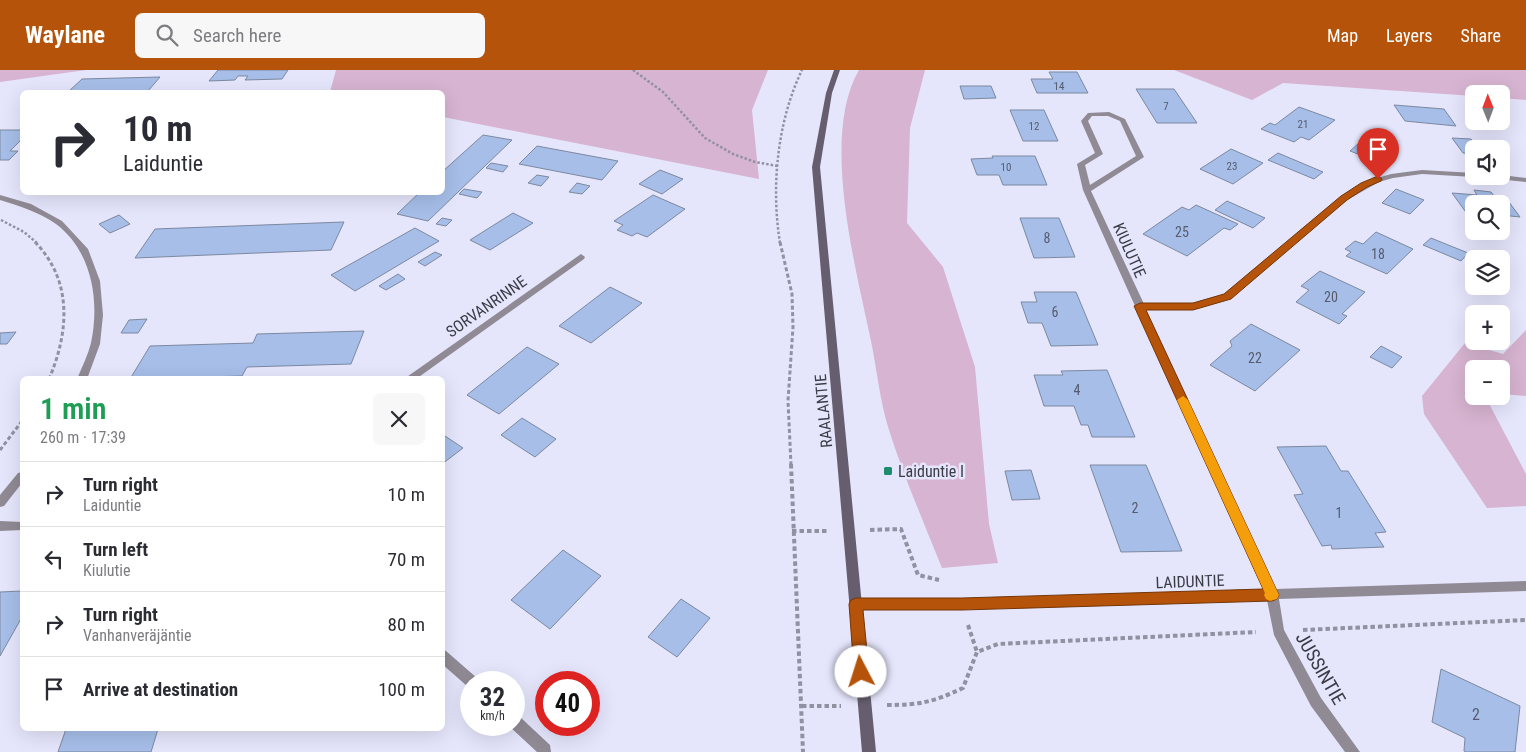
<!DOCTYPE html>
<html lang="en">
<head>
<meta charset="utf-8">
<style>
	body { margin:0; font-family:"Roboto Condensed",sans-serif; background:#f7f7f7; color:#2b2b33; height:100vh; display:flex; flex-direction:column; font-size:19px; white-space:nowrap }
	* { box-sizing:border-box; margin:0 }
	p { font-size:16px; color:#7c7c81 }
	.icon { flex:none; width:28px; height:28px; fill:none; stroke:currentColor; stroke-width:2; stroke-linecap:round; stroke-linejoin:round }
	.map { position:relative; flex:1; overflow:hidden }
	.panel { position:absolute; left:20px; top:306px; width:425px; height:355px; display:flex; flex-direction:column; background:#fff; border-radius:8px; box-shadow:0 5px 20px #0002 }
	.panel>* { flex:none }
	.guide { position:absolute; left:20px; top:20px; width:425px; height:105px; border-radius:8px; box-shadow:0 5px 20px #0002; background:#fff; color:#2b2b33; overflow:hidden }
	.needle { width:32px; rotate:359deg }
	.controls { position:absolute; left:1465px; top:15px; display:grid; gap:10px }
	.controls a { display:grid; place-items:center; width:45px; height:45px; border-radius:8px; background:#fff; box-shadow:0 5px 20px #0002; font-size:25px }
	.speed { position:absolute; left:460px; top:601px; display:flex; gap:10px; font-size:25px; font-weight:700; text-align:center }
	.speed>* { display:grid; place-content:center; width:65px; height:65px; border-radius:50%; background:#fff; box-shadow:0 5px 20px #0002; line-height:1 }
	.speed small { font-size:12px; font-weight:400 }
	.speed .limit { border:8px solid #d22; background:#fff; color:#111 }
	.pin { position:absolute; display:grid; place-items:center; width:42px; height:42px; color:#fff; margin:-51px -21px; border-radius:50% 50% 50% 0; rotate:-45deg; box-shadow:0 0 5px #0007 }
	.pin .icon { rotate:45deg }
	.me { position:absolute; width:55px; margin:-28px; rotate:355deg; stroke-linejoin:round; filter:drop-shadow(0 0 4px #0008) }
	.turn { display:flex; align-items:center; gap:18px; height:105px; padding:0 20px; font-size:22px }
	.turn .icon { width:65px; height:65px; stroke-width:2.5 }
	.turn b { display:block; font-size:35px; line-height:42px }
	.round { display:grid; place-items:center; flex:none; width:52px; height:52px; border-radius:8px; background:#f7f7f7 }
	.headline { display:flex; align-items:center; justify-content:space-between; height:85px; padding:0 20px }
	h1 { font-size:30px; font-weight:600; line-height:38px; color:#1e9e55 }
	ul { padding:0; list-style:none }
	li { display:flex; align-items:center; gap:15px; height:65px; padding:0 20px; border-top:1px solid #e1e1e2 }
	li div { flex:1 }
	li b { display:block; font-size:19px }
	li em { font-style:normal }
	header { display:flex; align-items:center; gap:30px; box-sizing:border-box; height:70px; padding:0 25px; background:#b45309; color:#fff }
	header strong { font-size:24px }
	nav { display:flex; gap:28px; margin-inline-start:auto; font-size:18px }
	.search { width:350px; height:45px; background:#f7f7f7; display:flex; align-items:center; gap:12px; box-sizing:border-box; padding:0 18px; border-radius:8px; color:#7c7c81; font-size:19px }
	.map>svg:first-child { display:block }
	.green { fill:#d7b4d1 }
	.building { fill:#a6bee8; stroke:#7c89a0 }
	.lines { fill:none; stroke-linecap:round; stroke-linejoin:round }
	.path-far2 { stroke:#9191a2; stroke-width:2.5; stroke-dasharray:2.5 2; stroke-linecap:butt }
	.path-far1 { stroke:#9191a2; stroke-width:3; stroke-dasharray:4 2.5; stroke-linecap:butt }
	.path { stroke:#9191a2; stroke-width:4; stroke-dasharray:4.5 3; stroke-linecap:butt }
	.street { fill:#908a95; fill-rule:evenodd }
	.secondary { fill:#665e6e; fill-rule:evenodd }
	.route { fill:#b45309; stroke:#753606 }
	.slow { fill:#f59e0b }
	.poi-dot { fill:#1d8d6d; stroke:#e5e5fc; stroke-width:2 }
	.labels { text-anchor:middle; stroke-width:5; stroke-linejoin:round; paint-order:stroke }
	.far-number-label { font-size:11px; fill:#565c6e }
	.number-label { font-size:14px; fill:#565c6e }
	.street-label { font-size:16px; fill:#3b3b46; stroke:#e5e5fc }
	.poi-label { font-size:16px; fill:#3b3b46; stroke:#e5e5fc; text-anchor:start }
	.near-number-label { font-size:16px; fill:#565c6e }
	.near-street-label { font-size:19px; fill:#3b3b46; stroke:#e5e5fc }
</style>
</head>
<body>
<header>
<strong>Waylane</strong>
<div class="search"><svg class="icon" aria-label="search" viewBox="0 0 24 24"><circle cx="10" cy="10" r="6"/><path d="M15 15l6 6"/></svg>Search here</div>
<nav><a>Map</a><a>Layers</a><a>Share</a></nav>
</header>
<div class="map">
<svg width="1526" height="682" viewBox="0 0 1526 682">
	<rect width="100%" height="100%" fill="#e5e5fc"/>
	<!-- green -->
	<g class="green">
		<polygon points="0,0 86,0 0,12"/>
		<polygon points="336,0 768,0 752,40 759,109 443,47 442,22 330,22"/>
		<path d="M 859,0 L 925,0 L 910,58 L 907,153 L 943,197 L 975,297 L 989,454 L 998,493 L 942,498 C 924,453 904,407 889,360 C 880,332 877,300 871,271 C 856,198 820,67 859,0 Z"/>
		<polygon points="1174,0 1526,0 1526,30 1501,28 1501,24 1474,24 1474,26 1283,13 1252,30"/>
		<polygon points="1526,260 1526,326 1501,324 1501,299 1474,299 1474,326 1485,326 1526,404 1526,436 1487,438 1424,344 1422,326 1465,273 1503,284"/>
	</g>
	<!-- building -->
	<g class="building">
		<polygon points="218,0 288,0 282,9 245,10 248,6 238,6 235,10 209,11"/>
		<polygon points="1049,2 1077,2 1088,23 1037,23 1031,9 1053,9"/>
		<polygon points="160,7 148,21 143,22 68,22 82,9"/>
		<polygon points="960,16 991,16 996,28 964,29"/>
		<polygon points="1136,19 1174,19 1197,53 1157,53"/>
		<polygon points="1394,35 1444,39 1456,56 1405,51"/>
		<polygon points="1299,37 1335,50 1309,70 1301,67 1294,72 1261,59 1270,53 1275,55"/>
		<polygon points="1010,40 1044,40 1058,71 1023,71"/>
		<polygon points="0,60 22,60 22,69 10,81 18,81 9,90 0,90"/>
		<polygon points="483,65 512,70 428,151 397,144 420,122 442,122 442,102"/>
		<polygon points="1452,68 1471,69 1478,79 1474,79 1474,84 1463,83"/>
		<polygon points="1359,73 1375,79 1366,87 1350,81"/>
		<polygon points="537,76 618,91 602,110 519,94"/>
		<polygon points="1231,79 1263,93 1233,114 1200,99"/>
		<polygon points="1278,83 1323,102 1314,109 1268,90"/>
		<polygon points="992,86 1035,86 1047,115 1003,115 999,105 977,105 971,89 993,88"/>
		<polygon points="491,93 508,96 503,102 486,98"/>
		<polygon points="660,100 683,109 662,124 639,114"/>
		<polygon points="537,105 549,107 541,116 528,113"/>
		<polygon points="577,113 590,116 582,124 569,122"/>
		<polygon points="464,119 482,122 477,128 459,124"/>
		<polygon points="1396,119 1424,130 1410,144 1382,133"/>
		<polygon points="1474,120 1491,122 1495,127 1506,128 1520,147 1501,145 1501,134 1474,134 1473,147 1469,142 1465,141 1452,123 1477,125"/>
		<polygon points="653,125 685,139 647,167 637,163 632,166 617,160 623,155 614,151"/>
		<polygon points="1227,131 1265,148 1253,158 1215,140"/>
		<polygon points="1196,135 1238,154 1230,160 1224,158 1187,186 1143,164 1182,137 1189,140"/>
		<polygon points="513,143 533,153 490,180 470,170"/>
		<polygon points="119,145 130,154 110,163 99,154"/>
		<polygon points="442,148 452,150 446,156 436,154"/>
		<polygon points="1020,148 1059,148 1075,187 1034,188"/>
		<polygon points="344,152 331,180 135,188 155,159"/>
		<polygon points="415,158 439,171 355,221 331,205"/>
		<polygon points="1376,162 1413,179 1387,204 1346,186 1351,182 1345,179 1355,171 1363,174"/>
		<polygon points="1431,168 1468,183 1461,191 1423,175"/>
		<polygon points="435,182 442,185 425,196 418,192"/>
		<polygon points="1320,201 1365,222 1342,244 1347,246 1339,254 1296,232 1309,220 1301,216"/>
		<polygon points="398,204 405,209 386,220 379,216"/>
		<polygon points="610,217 642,233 591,273 559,256"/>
		<polygon points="1034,222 1076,222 1098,275 1051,276 1042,253 1028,253 1021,232 1037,232"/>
		<polygon points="147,249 138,263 121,263 129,250"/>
		<polygon points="1251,254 1300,280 1255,321 1210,295 1232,276 1230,271"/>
		<polygon points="364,261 351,294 247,297 242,306 130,309 150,276 253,273 257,264"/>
		<polygon points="16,262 7,274 0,274 0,263"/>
		<polygon points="1381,276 1402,287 1392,298 1370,287"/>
		<polygon points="527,277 559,294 499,344 467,325"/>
		<polygon points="1107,300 1135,367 1092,367 1088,355 1081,355 1074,336 1044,336 1034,305 1063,305 1061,301"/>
		<polygon points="522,348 556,369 535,387 501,365"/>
		<polygon points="442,364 463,378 442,394"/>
		<polygon points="1326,376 1341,401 1348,401 1386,462 1375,463 1384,477 1332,479 1331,475 1322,476 1294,425 1303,424 1277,377"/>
		<polygon points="1090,395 1146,395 1182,481 1121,482"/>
		<polygon points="1031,400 1040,429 1012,430 1005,401"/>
		<polygon points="563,480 601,506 550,559 511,530"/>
		<polygon points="22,521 22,547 0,586 0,522"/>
		<polygon points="681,529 710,548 677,587 648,567"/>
		<polygon points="1441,599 1520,636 1515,682 1466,682 1464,681 1465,668 1432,652"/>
		<polygon points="66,659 158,659 151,682 58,682"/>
	</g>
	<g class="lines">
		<!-- path-far2 -->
		<g class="path-far2">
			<polyline points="633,0 663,22 705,68 733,84 755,92 778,96"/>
			<polyline points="1,150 24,162 37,173"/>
			<path d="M 780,173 C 771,117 777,52 802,0"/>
		</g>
		<!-- path-far1 -->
		<g class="path-far1">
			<path d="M 35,172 C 73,211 69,262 49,309"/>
			<polyline points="780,172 792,224 793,257 788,331 791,395"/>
			<polyline points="0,380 22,351"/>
		</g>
		<!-- path -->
		<g class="path">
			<polyline points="791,394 803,682"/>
			<polyline points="870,460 901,459 918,505 939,510"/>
			<polyline points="792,461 827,461"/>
			<polyline points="968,555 977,582"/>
			<polyline points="1303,560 1526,550"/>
			<path d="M 887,635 C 920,635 933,632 963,618 L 977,582 L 998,574 L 1256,562"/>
			<polyline points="802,636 841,636"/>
		</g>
		<!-- street -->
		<g class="street">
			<path d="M 1109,42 L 1125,49 L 1144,87 L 1091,121 L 1144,234 L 1193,233 L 1224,224 L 1341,126 L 1374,109 L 1391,104 L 1422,100 L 1474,103 L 1474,106 L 1477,106 L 1474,107 L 1422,104 L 1393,108 L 1379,112 L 1347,130 L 1230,228 L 1193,239 L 1146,240 L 1275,519 L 1526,511 L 1526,521 L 1279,529 L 1284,560 L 1321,628 L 1360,682 L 1345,682 L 1311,636 L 1274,565 L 1267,530 L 962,539 L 855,539 L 851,538 L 849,534 L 851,530 L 855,529 L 962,529 L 1263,519 L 1137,239 L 1135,237 L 1135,236 L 1083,120 L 1077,94 L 1095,83 L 1081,51 L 1088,43 ZM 1092,46 L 1108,46 L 1120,51 L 1136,86 L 1090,115 L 1085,95 L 1103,84 L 1088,51 Z"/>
			<polygon points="1501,105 1526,108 1526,112 1488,108 1484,106"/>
			<path d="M 0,125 L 31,134 L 62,151 L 88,179 L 100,211 L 103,245 L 100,274 L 87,309 L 77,309 C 82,297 88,285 91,273 C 100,231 92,181 56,154 C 39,142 19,136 0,130 Z"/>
			<polygon points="581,184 585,187 584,189 416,309 404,309"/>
			<polygon points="22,402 22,413 4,436 0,437 0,425 18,403"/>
			<polygon points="0,451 22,452 22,460 0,461"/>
			<polygon points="442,579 446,581 477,608 478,612 471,612 471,618 467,616 442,594"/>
			<polygon points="514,645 519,646 550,675 551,682 537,682 509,656 514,655"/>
		</g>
		<!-- secondary -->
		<polygon class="secondary" points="834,0 840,0 832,23 820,97 876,682 862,682 812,97 826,23"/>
	</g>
	<!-- route -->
	<polygon class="route" points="1378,106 1382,109 1381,111 1367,117 1347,130 1231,229 1193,240 1146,240 1279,525 1277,529 1272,531 962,540 863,540 869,602 867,607 861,609 856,607 854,602 849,534 851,530 856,528 962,528 1263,519 1134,236 1140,233 1193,233 1224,224 1341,126 1361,113"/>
	<!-- slow -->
	<polygon class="slow" points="1183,326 1188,330 1279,525 1277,529 1270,531 1266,529 1264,525 1265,523 1177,330"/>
	<!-- markers -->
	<rect class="poi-dot" x="883" y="396" width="10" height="10" rx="2.5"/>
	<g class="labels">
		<!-- far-number labels -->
		<g class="far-number-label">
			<text x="1059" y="20">14</text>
			<text x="1166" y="40">7</text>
			<text x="1303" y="58">21</text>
			<text x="1034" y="60">12</text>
			<text x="1232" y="100">23</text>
			<text x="1006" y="101">10</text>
		</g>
		<!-- number labels -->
		<g class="number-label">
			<text x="1182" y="167">25</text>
			<text x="1047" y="173">8</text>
			<text x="1378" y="189">18</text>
			<text x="1331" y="232">20</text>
			<text x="1055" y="247">6</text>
			<text x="1255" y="293">22</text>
			<text x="1077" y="325">4</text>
			<text x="1135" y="443">2</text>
			<text x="1339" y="448">1</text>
		</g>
		<!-- street labels -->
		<g class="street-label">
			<text transform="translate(1130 180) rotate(66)" y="6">KIULUTIE</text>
			<text transform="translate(486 236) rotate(-35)" y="6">SORVANRINNE</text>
			<text transform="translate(823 341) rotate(-95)" y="6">RAALANTIE</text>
			<text transform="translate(1190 511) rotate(-2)" y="6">LAIDUNTIE</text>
		</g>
		<!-- poi labels -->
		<g class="poi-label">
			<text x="898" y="407">Laiduntie I</text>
		</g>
		<!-- near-number labels -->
		<g class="near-number-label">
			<text x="1476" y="650">2</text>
		</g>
		<!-- near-street labels -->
		<g class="near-street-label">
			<text transform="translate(1321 598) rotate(60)" y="7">JUSSINTIE</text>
		</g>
	</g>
</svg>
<div class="controls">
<a><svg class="needle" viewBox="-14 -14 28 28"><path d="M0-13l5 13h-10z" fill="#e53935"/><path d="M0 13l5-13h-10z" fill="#7c7c81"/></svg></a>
<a><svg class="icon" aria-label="sound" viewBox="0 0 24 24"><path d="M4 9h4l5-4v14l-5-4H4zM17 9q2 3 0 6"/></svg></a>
<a><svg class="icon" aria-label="search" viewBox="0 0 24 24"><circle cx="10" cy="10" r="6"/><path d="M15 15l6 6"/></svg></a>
<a><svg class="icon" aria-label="layers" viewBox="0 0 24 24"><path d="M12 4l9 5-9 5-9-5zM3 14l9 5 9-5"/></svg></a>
<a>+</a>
<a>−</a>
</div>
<div class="speed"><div>32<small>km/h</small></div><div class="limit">40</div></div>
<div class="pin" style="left:1378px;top:109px;background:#d93025"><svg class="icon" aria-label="arrive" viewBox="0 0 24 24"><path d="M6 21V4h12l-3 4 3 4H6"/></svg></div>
<svg class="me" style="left:861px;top:602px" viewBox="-20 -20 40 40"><circle r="19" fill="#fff"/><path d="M0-13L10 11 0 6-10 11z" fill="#b45309"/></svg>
<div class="guide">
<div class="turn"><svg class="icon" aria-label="right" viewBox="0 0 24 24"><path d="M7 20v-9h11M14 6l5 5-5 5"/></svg><div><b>10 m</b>Laiduntie</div></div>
</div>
<section class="panel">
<div class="headline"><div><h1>1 min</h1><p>260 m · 17:39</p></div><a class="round"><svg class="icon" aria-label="close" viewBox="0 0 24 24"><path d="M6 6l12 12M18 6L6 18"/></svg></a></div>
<ul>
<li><svg class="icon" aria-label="right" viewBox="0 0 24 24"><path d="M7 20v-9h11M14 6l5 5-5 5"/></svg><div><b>Turn right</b><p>Laiduntie</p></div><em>10 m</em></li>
<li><svg class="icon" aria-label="left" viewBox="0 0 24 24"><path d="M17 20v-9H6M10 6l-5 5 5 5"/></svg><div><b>Turn left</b><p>Kiulutie</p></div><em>70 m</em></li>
<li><svg class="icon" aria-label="right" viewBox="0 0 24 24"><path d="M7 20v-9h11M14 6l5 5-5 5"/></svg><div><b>Turn right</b><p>Vanhanveräjäntie</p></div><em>80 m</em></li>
<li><svg class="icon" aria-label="arrive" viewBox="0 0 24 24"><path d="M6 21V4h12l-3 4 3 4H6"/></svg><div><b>Arrive at destination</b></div><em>100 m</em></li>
</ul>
</section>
</div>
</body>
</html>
